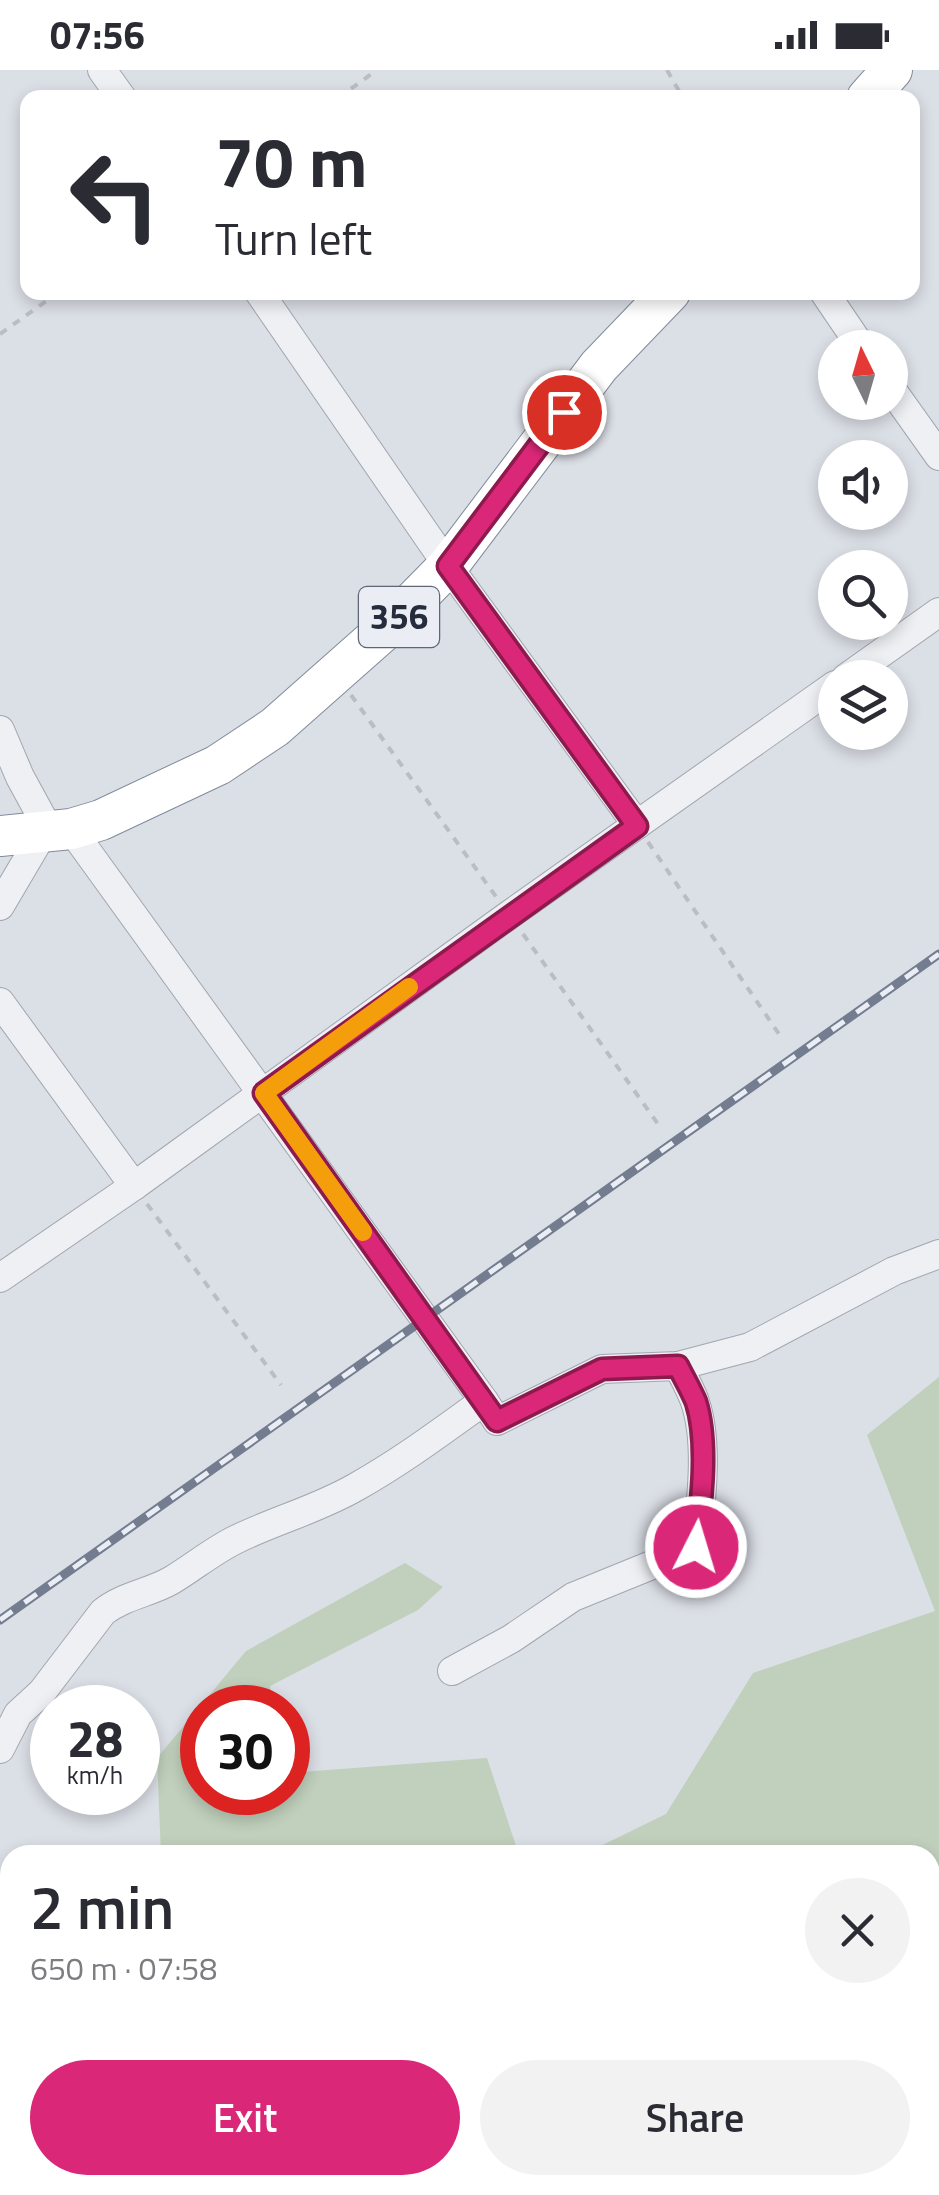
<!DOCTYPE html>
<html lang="en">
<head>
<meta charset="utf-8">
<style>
	body { margin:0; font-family:"Titillium Web",sans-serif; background:#f2f2f3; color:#2b2b33; height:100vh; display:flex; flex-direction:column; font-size:38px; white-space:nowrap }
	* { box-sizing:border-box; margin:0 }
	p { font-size:32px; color:#7c7c81 }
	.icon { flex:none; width:55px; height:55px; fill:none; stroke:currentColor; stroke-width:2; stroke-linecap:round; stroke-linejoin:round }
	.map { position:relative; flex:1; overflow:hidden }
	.sheet { position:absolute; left:0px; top:1775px; width:940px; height:350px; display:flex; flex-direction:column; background:#fff; border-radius:30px 30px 0 0; box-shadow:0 5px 15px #0003 }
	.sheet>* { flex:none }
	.top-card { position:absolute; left:20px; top:20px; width:900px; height:210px; border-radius:20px; box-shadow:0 5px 15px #0003; background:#fff; color:#2b2b33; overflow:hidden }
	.needle { width:65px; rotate:355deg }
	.tools { position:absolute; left:818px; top:260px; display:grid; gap:20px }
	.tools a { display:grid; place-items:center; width:90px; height:90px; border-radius:50%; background:#fff; box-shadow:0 5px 15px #0003; font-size:50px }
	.speed { position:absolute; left:30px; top:1615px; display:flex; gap:20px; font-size:50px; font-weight:700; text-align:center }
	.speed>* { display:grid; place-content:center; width:130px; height:130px; border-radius:50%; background:#fff; box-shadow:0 5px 15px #0003; line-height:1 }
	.speed small { font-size:25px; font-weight:400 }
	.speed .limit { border:15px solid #d22; background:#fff; color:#111 }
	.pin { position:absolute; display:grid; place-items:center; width:85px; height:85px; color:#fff; margin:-42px; border:5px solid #fff; border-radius:50%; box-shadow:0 2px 10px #0007 }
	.me { position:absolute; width:110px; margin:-55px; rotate:5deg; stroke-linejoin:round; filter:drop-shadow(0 0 8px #0008) }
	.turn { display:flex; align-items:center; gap:35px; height:210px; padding:0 30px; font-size:45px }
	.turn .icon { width:130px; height:130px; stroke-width:2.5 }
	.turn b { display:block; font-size:70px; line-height:85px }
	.round { display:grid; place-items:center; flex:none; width:105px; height:105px; border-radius:52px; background:#f2f2f3 }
	.overview { display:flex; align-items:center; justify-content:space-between; height:170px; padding:0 30px }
	h1 { font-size:60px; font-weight:600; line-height:75px }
	.button { display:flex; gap:20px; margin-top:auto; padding:20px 30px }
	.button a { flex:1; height:115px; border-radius:60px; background:#db2777; color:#fff; font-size:40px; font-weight:600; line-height:115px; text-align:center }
	.button a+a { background:#f2f2f3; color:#2b2b33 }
	.status { display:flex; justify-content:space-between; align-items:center; height:70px; padding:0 50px; background:#fff; direction:ltr }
	.status svg { height:28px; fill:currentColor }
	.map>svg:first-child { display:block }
	.green { fill:#c0d0bc }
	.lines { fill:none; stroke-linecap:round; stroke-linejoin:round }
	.minor-casing { stroke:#a1a6b0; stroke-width:30 }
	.highway-casing { stroke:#828b9d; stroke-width:42 }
	.path { stroke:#babdc4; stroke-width:4; stroke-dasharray:8 8; stroke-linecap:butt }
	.minor { stroke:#eef0f4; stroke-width:28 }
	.highway { stroke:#fff; stroke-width:40 }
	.rail-casing { stroke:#747d90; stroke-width:9 }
	.rail { stroke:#eaeef4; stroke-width:5; stroke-dasharray:15; stroke-linecap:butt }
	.route-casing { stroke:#8e194d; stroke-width:25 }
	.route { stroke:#db2777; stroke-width:18 }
	.slow { stroke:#f59e0b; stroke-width:18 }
	.labels { text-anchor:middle; stroke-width:8; stroke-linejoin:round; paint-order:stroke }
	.shield { fill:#eaeef4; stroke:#606673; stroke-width:2.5 }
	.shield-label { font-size:35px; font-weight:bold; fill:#252c3c }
</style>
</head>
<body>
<div class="status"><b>07:56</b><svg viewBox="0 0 49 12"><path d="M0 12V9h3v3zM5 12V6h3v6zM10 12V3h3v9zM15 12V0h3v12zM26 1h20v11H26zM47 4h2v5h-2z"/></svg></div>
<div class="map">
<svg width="939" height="2125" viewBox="0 0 939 2125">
	<rect width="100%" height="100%" fill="#dbdfe6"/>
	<!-- green -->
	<g class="green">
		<polygon points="939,1307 939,1900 930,1907 930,1785 582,1785 666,1744 753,1603 935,1541 867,1365"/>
		<polygon points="405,1493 443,1517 418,1540 270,1616 272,1637 202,1638 202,1722 288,1722 288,1703 487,1688 519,1785 161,1785 157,1688 246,1581"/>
		<polygon points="939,1966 939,2125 704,2125 719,2115 930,2115 930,1972"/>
	</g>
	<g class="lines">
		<!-- minor casing -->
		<g class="minor-casing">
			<g id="minor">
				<polyline points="102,0 122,28"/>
				<polyline points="259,222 448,496 637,755"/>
				<polyline points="824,222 862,278"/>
				<polyline points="890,317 939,386"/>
				<polyline points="846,608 939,542"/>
				<polyline points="0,660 20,707 50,762"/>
				<polyline points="0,836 43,763"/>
				<polyline points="0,932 134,1116"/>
				<polyline points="0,1208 134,1116 509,845 835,615"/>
				<polyline points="484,1331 497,1351 602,1299 678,1296 750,1277 894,1201 939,1184"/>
				<path d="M 452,1601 L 511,1569 L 573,1527 L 696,1477 C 701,1434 709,1373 695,1332 C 691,1320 684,1308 678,1296"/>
				<path d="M 0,1679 L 18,1644 L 42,1622 L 103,1542 C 125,1525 150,1523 172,1510 C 195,1496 214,1480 237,1469 C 276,1450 318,1439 356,1417 C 401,1392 442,1361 484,1331 L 71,759"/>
				<polyline points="0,1855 10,1884"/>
				<polyline points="209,2115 224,2125"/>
			</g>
		</g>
		<!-- highway casing -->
		<g class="highway-casing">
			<g id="highway">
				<polyline points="867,28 892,0"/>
				<polyline points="0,766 71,759 101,750 218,695 275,657 388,557 448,496 599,296 670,222"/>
			</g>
		</g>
		<!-- path -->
		<g class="path">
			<polyline points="667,0 683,28"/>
			<polyline points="338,28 377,0"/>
			<polyline points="0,264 59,222"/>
			<polyline points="351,625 497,828"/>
			<polyline points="648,772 779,964"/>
			<polyline points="523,864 658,1054"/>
			<polyline points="147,1134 281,1315"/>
			<polyline points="575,2125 576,2115"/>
		</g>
		<!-- minor -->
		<use href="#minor" class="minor"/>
		<!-- highway -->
		<use href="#highway" class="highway"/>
		<!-- rail casing -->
		<g class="rail-casing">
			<polyline id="rail" points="0,1550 939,884"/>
		</g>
		<!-- rail -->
		<use href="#rail" class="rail"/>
	</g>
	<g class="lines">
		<!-- route casing -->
		<g class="route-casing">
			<path id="route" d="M 564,342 L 448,496 L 637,756 L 264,1023 L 497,1351 L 602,1299 L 678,1296 C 684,1308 691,1320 696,1332 C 709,1373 701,1435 696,1477"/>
		</g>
		<!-- route -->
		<use href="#route" class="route"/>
		<!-- slow -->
		<polyline class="slow" points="363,1162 264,1023 409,917"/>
	</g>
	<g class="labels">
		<!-- shield labels -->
		<rect class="shield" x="359" y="517" width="80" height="60" rx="8"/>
		<g class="shield-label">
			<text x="399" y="559">356</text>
		</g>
	</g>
</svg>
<div class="tools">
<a><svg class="needle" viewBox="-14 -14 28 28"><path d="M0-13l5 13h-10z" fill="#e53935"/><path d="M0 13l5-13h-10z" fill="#7c7c81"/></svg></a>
<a><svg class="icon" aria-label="sound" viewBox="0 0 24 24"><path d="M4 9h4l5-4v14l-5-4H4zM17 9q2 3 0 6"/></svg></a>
<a><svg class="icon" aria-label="search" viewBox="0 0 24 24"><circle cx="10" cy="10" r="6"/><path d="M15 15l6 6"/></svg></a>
<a><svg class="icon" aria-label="layers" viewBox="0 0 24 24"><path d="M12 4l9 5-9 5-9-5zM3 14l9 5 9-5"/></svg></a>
</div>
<div class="speed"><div>28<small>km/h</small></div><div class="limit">30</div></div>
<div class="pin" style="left:564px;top:342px;background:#d93025"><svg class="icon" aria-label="arrive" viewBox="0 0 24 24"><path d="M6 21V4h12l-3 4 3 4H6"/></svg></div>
<svg class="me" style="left:696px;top:1477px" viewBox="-20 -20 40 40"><circle r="17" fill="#db2777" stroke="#fff" stroke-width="3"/><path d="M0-11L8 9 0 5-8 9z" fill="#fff"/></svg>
<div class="top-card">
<div class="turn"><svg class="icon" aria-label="left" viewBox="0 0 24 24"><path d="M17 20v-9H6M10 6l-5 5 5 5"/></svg><div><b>70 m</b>Turn left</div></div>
</div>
<section class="sheet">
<div class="overview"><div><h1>2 min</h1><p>650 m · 07:58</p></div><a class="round"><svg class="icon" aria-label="close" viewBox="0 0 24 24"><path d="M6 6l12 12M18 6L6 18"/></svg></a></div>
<div class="button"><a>Exit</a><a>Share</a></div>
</section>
</div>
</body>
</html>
